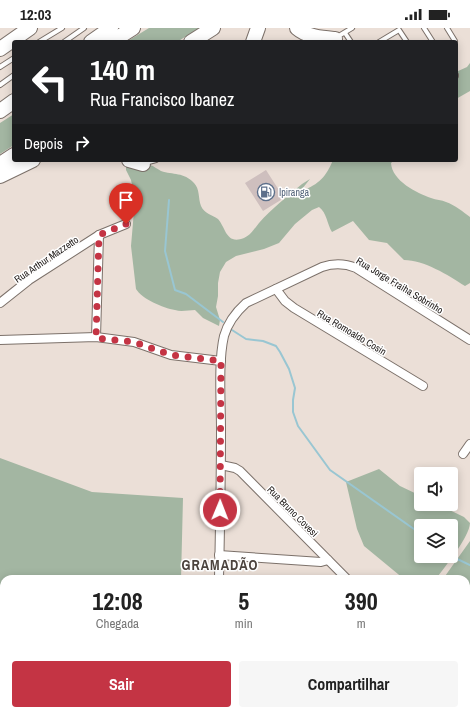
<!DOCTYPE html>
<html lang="pt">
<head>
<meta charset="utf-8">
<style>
	body { margin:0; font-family:"Archivo Narrow",sans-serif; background:#f6f6f6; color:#222; height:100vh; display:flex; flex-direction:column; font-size:15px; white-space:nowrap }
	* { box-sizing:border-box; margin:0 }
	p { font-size:13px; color:#767676 }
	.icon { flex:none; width:22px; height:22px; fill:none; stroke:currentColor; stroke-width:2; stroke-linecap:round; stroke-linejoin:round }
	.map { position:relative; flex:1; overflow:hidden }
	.side { position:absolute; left:0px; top:547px; width:470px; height:140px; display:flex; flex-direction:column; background:#fff; border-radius:12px 12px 0 0; box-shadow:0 2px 10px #0003 }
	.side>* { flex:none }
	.hud { position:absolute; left:12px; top:12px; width:446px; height:122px; border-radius:4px; box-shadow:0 2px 10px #0003; background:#202124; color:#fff; overflow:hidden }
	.controls { position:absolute; left:414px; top:439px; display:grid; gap:8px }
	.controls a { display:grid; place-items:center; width:44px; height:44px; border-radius:4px; background:#fff; box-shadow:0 2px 10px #0003; font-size:20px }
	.pin { position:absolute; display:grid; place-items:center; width:34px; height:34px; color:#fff; margin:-41px -17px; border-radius:50% 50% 50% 0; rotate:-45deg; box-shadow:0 0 4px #0007 }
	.pin .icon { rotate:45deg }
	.me { position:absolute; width:44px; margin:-22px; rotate:1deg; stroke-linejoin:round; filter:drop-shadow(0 0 3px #0008) }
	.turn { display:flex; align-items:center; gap:14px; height:84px; padding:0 12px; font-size:18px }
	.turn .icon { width:52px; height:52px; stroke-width:2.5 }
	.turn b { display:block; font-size:28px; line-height:34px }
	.then { display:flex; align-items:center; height:38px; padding:0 12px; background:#0003; gap:8px; font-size:15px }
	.eta { display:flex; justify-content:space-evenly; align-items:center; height:68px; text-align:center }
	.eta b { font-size:24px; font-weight:700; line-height:28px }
	.cta { display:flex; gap:8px; margin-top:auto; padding:8px 12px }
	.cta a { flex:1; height:46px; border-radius:4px; background:#c43444; color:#fff; font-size:16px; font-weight:700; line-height:46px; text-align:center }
	.cta a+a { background:#f6f6f6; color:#222 }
	.status { display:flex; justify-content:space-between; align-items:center; height:28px; padding:0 20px; background:#fff; direction:ltr }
	.status svg { height:11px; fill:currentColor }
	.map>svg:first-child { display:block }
	.green { fill:#a3b6a2; fill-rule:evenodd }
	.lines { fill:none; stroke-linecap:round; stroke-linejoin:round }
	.stream { stroke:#99c6d2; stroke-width:2 }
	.building { fill:#cebfbe }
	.lane-casing { stroke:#7c716a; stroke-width:6 }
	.street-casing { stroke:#7c716a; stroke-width:10 }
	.highway-casing { stroke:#7c716a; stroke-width:16 }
	.lane { stroke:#fff; stroke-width:4 }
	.street { stroke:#fff; stroke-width:8 }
	.highway { stroke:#fff; stroke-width:14 }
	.route { stroke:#c43444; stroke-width:7; stroke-dasharray:0 12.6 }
	.labels { text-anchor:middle; stroke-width:3; stroke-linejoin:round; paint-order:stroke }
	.service-label { font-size:10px; fill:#4e5e75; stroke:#fff; text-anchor:start }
	.street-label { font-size:10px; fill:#1e1917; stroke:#fff }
	.district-label { font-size:14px; font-weight:bold; letter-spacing:1px; fill:#4c433d; stroke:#fff }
</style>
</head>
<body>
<div class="status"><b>12:03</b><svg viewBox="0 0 49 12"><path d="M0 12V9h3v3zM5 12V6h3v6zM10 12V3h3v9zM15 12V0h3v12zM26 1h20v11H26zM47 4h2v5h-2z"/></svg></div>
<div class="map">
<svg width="470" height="687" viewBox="0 0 470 687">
	<rect width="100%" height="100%" fill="#ebdfd7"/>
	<!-- green -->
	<g class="green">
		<polygon points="149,0 199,0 177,14 126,14"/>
		<polygon points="470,35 470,63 456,71 456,44 467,39"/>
		<polygon points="14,86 14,117 0,126 0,95"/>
		<path d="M 333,132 L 394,132 L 391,135 C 392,153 417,165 431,170 C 436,172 442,172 446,174 C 455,177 463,184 470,189 L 470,255 L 465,258 C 448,247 424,232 404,232 L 387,215 L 369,212 L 353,193 L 332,204 C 327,196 327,185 319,179 L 312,182 L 295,196 L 279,215 L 264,221 L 236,228 L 226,234 L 220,244 L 218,255 L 218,268 L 216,279 L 220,292 L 219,298 L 203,290 L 195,282 C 189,282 181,284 175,282 C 163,280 142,271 136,261 L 131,218 L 135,171 L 131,152 L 126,142 L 126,138 C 132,136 144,135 150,137 C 154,138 157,141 161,143 C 173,147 184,144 194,155 C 200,161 198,170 201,178 C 204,185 212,187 218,191 C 226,200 226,217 244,210 C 252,206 254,201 259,195 C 271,181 288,168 302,156 L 310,151 L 302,161 L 302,163 C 319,156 326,149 333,132 Z"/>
		<polygon points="0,430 92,464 183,470 181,551 4,551 4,683 68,683 67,687 0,687"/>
		<path d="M 379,441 L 400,458 L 421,468 L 421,476 L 437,476 L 464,489 L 470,495 C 469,510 446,537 436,551 L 404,551 L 364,518 L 357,501 L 346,454 ZM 421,498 L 451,498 L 451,528 L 421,528 Z"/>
		<polygon points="470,513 470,573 466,573 466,551 443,551"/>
	</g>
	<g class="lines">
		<!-- stream -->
		<g class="stream">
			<polyline points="169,172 165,223 175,262 186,266 223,294"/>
			<polyline points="232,302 246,311 263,313 276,318 280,324 289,341 295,360 293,372 293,384 298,398 330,442 421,506"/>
			<polyline points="451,528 470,537"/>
		</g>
	</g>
	<!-- building -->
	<polygon class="building" points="266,142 284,170 263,183 245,155"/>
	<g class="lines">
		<!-- lane casing -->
		<g class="lane-casing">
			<g id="lane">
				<polyline points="424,0 433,14"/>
				<polyline points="447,0 455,13"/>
				<polyline points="345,5 351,14"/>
				<polyline points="337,9 352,0"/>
				<polyline points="39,14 62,0"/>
				<polyline points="64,14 84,0"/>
				<polyline points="379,14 399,2 407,14"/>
				<polyline points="0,39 14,30"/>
				<polyline points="456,47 456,48"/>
				<polyline points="0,57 14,47"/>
				<polyline points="145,135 156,132"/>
			</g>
		</g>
		<!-- street casing -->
		<g class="street-casing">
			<g id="street">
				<polyline points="276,261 285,273 294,280 423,358"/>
				<polyline points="0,275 29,252 99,207 126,196"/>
				<polyline points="96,309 99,207"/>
				<polyline points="0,312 96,309 134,314 171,327 221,333"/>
				<polyline points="463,426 470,416"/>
				<polyline points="221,437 235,440 240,443 347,551"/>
				<polyline points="219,527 321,534 328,532"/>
				<path d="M 219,551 C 220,501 221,452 221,402 C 221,374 218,334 224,308 C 228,294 236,284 246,275 L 322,239 C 334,235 344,235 356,240 L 470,312"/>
				<polyline points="466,610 470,610"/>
			</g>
		</g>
		<!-- highway casing -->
		<g class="highway-casing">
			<g id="highway">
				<path d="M 297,0 C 307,9 323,10 335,11"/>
				<polyline points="91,14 111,0"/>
				<polyline points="111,14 133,0"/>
				<polyline points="191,14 213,0"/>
				<polyline points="253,14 258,0"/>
				<polyline points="0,21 30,0"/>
				<polyline points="0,83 14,73"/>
				<polyline points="129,132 143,136"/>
				<polyline points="0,136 14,127"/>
				<polyline points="0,148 33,132"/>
			</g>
		</g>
		<!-- lane -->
		<use href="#lane" class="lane"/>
		<!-- street -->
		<use href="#street" class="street"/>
		<!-- highway -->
		<use href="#highway" class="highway"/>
	</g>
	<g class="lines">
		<!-- route -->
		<polyline class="route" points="126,196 99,207 96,310 134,314 171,327 221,333 220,482"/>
	</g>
	<!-- icons -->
	<defs>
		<g id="fuel-ring" transform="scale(0.9)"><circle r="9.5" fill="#fff" stroke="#5c6f8a" stroke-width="1.5"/><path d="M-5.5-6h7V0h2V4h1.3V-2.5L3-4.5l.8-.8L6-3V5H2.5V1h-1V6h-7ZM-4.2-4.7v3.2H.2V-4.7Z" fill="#5c6f8a"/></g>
	</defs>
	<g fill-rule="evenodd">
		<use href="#fuel-ring" x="266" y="164"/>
	</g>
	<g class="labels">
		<!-- service labels -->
		<g class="service-label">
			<text x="279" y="168">Ipiranga</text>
		</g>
		<!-- street labels -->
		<g class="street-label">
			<text transform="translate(46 231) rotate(-34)" y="4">Rua Arthur Mazzetto</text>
			<text transform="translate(400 257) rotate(31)" y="4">Rua Jorge Fraiha Sobrinho</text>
			<text transform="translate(352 304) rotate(31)" y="4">Rua Romoaldo Cosin</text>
			<text transform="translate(293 483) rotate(45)" y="4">Rua Bruno Covesi</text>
		</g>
		<!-- district labels -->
		<g class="district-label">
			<text x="220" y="542">GRAMADÃO</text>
		</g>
	</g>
</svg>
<div class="controls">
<a><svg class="icon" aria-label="sound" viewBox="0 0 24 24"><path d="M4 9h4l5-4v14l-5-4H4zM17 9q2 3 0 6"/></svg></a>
<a><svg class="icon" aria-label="layers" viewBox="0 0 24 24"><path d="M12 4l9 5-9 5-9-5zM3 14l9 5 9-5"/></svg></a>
</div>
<div class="pin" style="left:126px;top:196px;background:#d93025"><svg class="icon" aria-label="arrive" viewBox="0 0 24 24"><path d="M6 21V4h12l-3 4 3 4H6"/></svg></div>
<svg class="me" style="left:220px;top:482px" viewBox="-20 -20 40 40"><circle r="17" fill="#c43444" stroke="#fff" stroke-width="3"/><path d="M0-11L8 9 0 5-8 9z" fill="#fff"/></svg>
<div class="hud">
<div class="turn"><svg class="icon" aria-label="left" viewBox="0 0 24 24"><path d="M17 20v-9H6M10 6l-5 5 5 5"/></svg><div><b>140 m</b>Rua Francisco Ibanez</div></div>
<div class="then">Depois<svg class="icon" aria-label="right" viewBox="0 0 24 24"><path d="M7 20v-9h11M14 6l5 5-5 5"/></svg></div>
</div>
<section class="side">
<div class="eta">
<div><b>12:08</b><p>Chegada</p></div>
<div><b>5</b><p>min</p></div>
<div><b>390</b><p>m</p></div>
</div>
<div class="cta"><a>Sair</a><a>Compartilhar</a></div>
</section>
</div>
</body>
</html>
